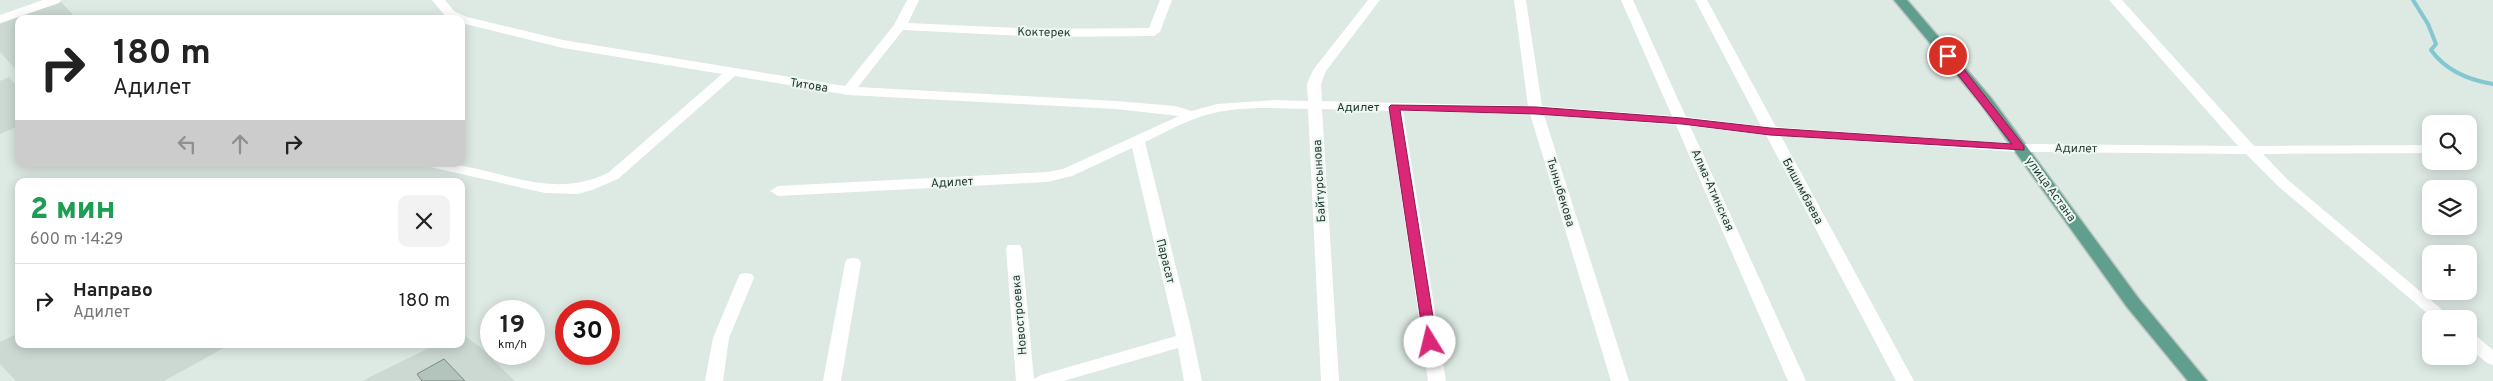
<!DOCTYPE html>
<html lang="ru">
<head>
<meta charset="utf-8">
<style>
	body { margin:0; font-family:Overpass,sans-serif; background:#f2f2f2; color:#222; height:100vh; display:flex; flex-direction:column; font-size:19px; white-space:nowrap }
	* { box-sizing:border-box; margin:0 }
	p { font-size:16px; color:#767676 }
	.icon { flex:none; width:28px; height:28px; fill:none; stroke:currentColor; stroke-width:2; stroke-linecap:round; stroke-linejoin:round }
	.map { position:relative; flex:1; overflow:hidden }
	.drawer { position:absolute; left:15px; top:178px; width:450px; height:170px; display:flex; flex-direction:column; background:#fff; border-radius:10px; box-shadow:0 2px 12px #0003 }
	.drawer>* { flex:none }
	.hud { position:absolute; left:15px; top:15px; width:450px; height:152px; border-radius:10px; box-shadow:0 2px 12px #0003; background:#fff; color:#222; overflow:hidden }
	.controls { position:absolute; left:2422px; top:115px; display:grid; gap:10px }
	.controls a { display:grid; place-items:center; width:55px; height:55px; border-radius:10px; background:#fff; box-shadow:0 2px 12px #0003; font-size:25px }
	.speed { position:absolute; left:480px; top:300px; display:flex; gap:10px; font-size:25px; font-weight:700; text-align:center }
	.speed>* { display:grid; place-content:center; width:65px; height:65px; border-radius:50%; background:#fff; box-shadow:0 2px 12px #0003; line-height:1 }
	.speed small { font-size:12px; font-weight:400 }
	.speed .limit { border:8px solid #d22; background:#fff; color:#111 }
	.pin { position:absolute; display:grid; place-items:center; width:42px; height:42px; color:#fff; margin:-21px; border:2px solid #fff; border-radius:50%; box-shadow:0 1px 5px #0007 }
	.me { position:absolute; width:55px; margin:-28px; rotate:351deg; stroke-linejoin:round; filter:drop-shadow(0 0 4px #0008) }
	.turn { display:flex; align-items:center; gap:18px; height:105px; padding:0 15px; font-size:22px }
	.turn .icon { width:65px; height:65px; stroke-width:2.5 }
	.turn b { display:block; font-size:35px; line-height:42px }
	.lanes { display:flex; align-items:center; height:48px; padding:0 15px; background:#0003; justify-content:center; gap:25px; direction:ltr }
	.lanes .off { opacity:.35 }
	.round { display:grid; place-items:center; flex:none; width:52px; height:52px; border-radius:10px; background:#f2f2f2 }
	.overview { display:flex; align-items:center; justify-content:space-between; height:85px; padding:0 15px }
	h1 { font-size:30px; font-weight:800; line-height:38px; color:#1e9e55 }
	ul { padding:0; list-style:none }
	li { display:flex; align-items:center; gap:15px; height:75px; padding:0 15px; border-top:1px solid #e0e0e0 }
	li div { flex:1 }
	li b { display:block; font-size:19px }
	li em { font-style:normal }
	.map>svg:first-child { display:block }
	.built { fill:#cbd9d2 }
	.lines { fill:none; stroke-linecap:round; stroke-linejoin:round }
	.stream { stroke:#83c7d0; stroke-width:4 }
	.building { fill:#b2c4bc; stroke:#7d8984 }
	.major-casing { stroke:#bcc3c1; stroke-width:3 }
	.minor { fill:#fff; fill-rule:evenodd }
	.major { fill:#609f8d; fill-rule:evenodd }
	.route { fill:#db2777; stroke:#8e194d }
	.labels { text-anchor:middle; stroke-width:4; stroke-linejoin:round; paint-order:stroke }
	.street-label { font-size:12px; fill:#1f3830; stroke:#edf6f1 }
</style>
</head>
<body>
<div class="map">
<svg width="2493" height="381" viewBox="0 0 2493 381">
	<rect width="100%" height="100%" fill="#dde9e3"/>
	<!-- built -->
	<g class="built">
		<polygon points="61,2 77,19 19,19 19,73 0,52 0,24"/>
		<polygon points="9,77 19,89 19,126 0,134 0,81"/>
		<polygon points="19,333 19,344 231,344 164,381 16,381 0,364 0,342"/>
		<polygon points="461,333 480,347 515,381 362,381 437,344 461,344"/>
	</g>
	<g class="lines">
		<!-- stream -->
		<path class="stream" d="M 2413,0 L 2428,24 L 2436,44 L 2431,50 C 2446,71 2468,80 2493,84"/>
	</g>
	<!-- building -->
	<polygon class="building" points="444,359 465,381 421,381 422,381 417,374"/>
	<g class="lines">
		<!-- major casing -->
		<g class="major-casing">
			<polygon id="major" points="1894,0 1907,0 1991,98 2139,299 2207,381 2188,381 2127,307 1981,104"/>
		</g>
		<!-- minor -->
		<g class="minor">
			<polygon points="43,0 61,0 59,3 0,23 0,15"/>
			<path d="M 432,0 L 445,0 L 454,11 L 467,17 L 563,40 L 845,86 L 894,25 L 907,0 L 919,0 L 908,23 L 1042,29 L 1149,28 L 1160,0 L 1172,0 L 1160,32 L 1154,36 L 1042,37 L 903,30 L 858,87 L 1116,101 L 1175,106 L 1192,111 L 1217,104 L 1274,100 L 1308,101 L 1307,84 L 1313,70 L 1368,0 L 1380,0 L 1326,71 L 1321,84 L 1322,101 L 1528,106 L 1514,0 L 1526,0 L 1542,106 L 1672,116 L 1621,0 L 1633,0 L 1686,117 L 1761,126 L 1695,0 L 1707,0 L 1776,127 L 2020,144 L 2238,146 L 2109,0 L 2122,0 L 2254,146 L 2431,145 L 2431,153 L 2263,154 L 2288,180 L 2453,319 L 2434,319 L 2278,186 L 2246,154 L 2020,152 L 1781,136 L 1914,381 L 1896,381 L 1766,135 L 1690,126 L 1806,381 L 1788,381 L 1676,125 L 1544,115 L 1629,381 L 1611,381 L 1530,114 L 1403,111 L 1446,381 L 1428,381 L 1389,111 L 1322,109 L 1339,381 L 1321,381 L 1308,109 C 1273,108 1231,105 1197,118 C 1179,124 1162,134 1145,142 L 1190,324 L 1202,381 L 1184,381 L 1178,348 L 1063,381 L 1016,381 L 1006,249 L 1008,245 L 1020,245 L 1022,249 L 1034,379 L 1041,375 L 1176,336 L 1132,148 L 1072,176 L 1047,182 L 778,196 L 770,191 L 778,186 L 1047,172 L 1063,169 L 1179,116 L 1116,109 L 848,95 L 735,76 L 618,179 L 592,190 L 577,194 L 545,193 L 430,167 L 428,164 C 491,160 543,204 608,173 L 722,74 L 563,48 L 461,23 L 461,19 L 446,17 Z"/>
			<polygon points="853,258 859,259 861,263 841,381 823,381 845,263 847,259"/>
			<polygon points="746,273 752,274 754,278 729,338 723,381 705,381 713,338 738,278 740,274"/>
			<polygon points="2469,333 2475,335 2493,350 2493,365 2487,363 2469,348"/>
		</g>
		<!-- major -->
		<use href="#major" class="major"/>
	</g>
	<!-- route -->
	<polygon class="route" points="1948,53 1952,54 2024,146 2024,150 1770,135 1682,124 1536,114 1400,110 1437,342 1430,346 1424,342 1389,107 1391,105 1536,107 1682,118 1770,128 2012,144 1945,58 1943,56"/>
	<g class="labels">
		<!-- street labels -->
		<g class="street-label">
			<text transform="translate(1044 32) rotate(1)" y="4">Коктерек</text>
			<text transform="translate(809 85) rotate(9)" y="4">Титова</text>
			<text x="1358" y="111">Адилет</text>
			<text transform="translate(2076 148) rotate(1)" y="4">Адилет</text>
			<text transform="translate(1319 181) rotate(-93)" y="4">Байтурсынова</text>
			<text transform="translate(952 182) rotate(-3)" y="4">Адилет</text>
			<text transform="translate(2051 189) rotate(54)" y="4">улица Астана</text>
			<text transform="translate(1713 190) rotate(66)" y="4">Алма-Атинская</text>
			<text transform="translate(1803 191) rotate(62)" y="4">Бишимбаева</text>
			<text transform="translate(1561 192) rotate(73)" y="4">Тыныбекова</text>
			<text transform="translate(1166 261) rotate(76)" y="4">Парасат</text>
			<text transform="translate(1019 315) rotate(-95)" y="4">Новостроевка</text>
		</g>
	</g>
</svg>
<div class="controls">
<a><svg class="icon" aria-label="search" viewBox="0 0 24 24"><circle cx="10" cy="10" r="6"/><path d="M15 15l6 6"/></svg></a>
<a><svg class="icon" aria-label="layers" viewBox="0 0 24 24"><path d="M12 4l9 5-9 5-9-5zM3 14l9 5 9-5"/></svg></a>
<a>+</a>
<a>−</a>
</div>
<div class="speed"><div>19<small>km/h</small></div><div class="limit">30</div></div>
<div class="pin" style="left:1948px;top:56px;background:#d93025"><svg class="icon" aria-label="arrive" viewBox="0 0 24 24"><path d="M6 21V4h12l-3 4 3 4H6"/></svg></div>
<svg class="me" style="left:1430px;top:342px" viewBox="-20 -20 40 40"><circle r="19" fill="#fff"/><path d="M0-13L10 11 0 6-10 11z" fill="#db2777"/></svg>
<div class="hud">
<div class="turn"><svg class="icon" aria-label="right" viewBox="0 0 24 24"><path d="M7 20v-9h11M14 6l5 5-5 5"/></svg><div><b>180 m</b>Адилет</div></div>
<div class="lanes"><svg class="icon off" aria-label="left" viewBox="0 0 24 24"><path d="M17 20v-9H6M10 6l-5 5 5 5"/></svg><svg class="icon off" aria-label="ahead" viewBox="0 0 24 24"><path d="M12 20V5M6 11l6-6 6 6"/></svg><svg class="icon" aria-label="right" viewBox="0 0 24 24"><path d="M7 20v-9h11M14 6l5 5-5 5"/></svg></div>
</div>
<section class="drawer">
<div class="overview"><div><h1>2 мин</h1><p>600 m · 14:29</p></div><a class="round"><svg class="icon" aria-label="close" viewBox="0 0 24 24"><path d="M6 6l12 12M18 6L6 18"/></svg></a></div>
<ul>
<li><svg class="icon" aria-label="right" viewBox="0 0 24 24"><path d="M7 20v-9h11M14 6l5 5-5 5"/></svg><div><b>Направо</b><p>Адилет</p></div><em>180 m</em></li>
</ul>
</section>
</div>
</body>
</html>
